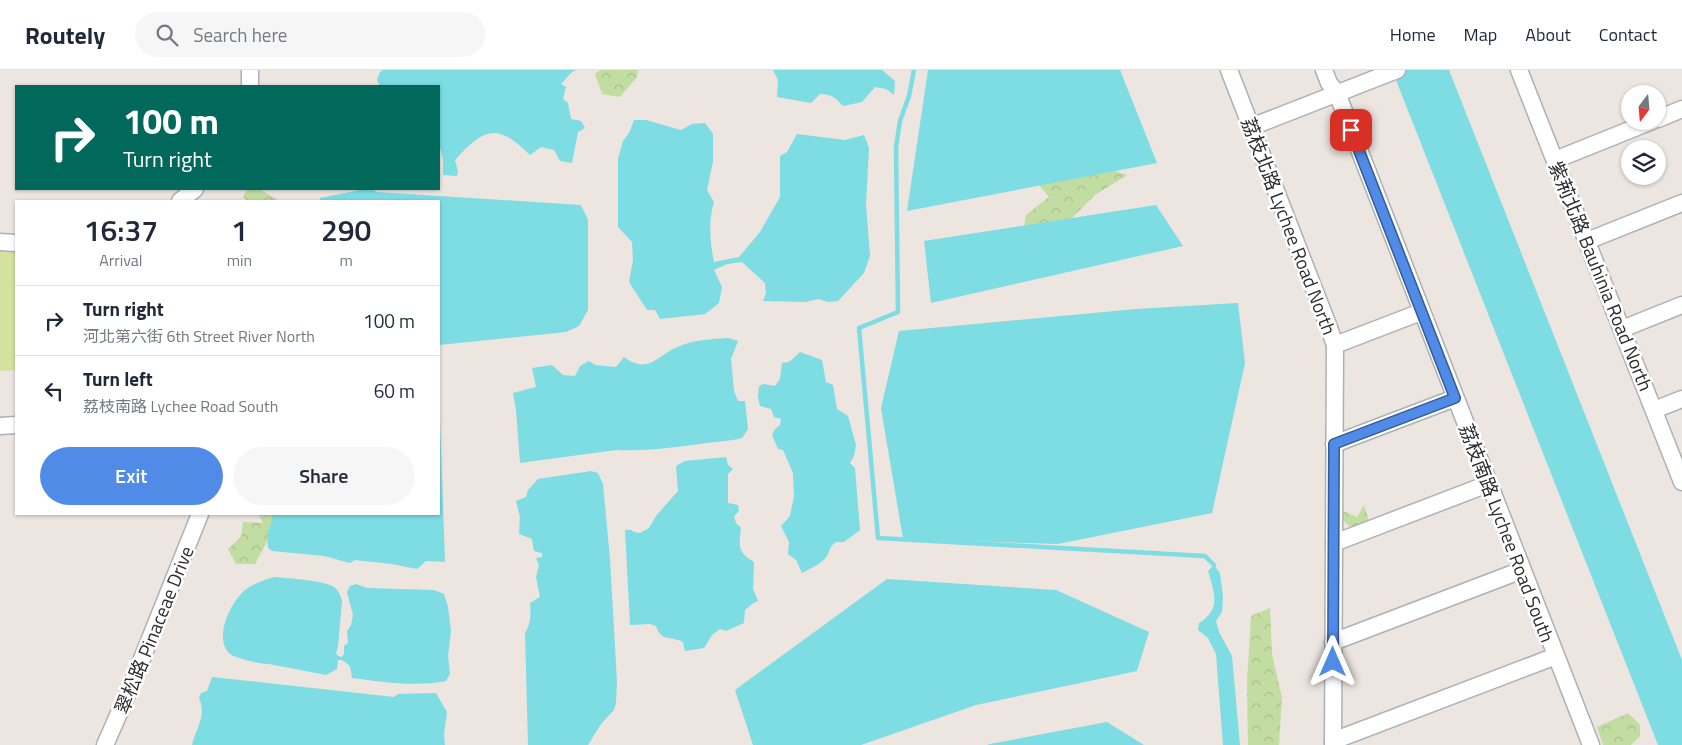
<!DOCTYPE html>
<html lang="en">
<head>
<meta charset="utf-8">
<style>
	body { margin:0; font-family:"Titillium Web","Noto Sans TC",sans-serif; background:#f6f6f7; color:#1f2937; height:100vh; display:flex; flex-direction:column; font-size:19px; white-space:nowrap }
	* { box-sizing:border-box; margin:0 }
	p { font-size:16px; color:#747a83 }
	.icon { flex:none; width:28px; height:28px; fill:none; stroke:currentColor; stroke-width:2; stroke-linecap:round; stroke-linejoin:round }
	.map { position:relative; flex:1; overflow:hidden }
	.drawer { position:absolute; left:15px; top:130px; width:425px; height:315px; display:flex; flex-direction:column; background:#fff; border-radius:0px; box-shadow:0 1px 4px #0004 }
	.drawer>* { flex:none }
	.hud { position:absolute; left:15px; top:15px; width:425px; height:105px; border-radius:0px; box-shadow:0 1px 4px #0004; background:#00695c; color:#fff; overflow:hidden }
	.needle { width:32px; rotate:196deg }
	.controls { position:absolute; left:1621px; top:15px; display:grid; gap:10px }
	.controls a { display:grid; place-items:center; width:45px; height:45px; border-radius:50%; background:#fff; box-shadow:0 1px 4px #0004; font-size:25px }
	.pin { position:absolute; display:grid; place-items:center; width:42px; height:42px; color:#fff; margin:-21px; border-radius:10px; box-shadow:0 2px 8px #0006 }
	.me { position:absolute; width:55px; margin:-28px; rotate:0deg; stroke-linejoin:round; filter:drop-shadow(0 0 4px #0008) }
	.turn { display:flex; align-items:center; gap:18px; height:105px; padding:0 25px; font-size:22px }
	.turn .icon { width:65px; height:65px; stroke-width:2.5 }
	.turn b { display:block; font-size:35px; line-height:42px }
	.eta { display:flex; justify-content:space-evenly; align-items:center; height:85px; text-align:center }
	.eta b { font-size:30px; font-weight:600; line-height:35px }
	.button { display:flex; gap:10px; margin-top:auto; padding:10px 25px }
	.button a { flex:1; height:58px; border-radius:30px; background:#518be8; color:#fff; font-size:20px; font-weight:600; line-height:58px; text-align:center }
	.button a+a { background:#f6f6f7; color:#1f2937 }
	ul { padding:0; list-style:none }
	li { display:flex; align-items:center; gap:15px; height:70px; padding:0 25px; border-top:1px solid #e0e1e3 }
	li div { flex:1 }
	li b { display:block; font-size:19px }
	li em { font-style:normal }
	header { display:flex; align-items:center; gap:30px; box-sizing:border-box; height:70px; padding:0 25px; background:#fff; border-bottom:1px solid #e0e1e3 }
	header strong { font-size:24px }
	nav { display:flex; gap:28px; margin-inline-start:auto; font-size:18px }
	.search { width:350px; height:45px; background:#f6f6f7; display:flex; align-items:center; gap:12px; box-sizing:border-box; padding:0 18px; border-radius:28px; color:#747a83; font-size:19px }
	.map>svg:first-child { display:block }
	.forest { fill:url(#forest-crowns) }
	.pitch { fill:#d3e39f }
	.water { fill:#7edce3 }
	.lines { fill:none; stroke-linecap:round; stroke-linejoin:round }
	.stream { stroke:#7edce3; stroke-width:4.5 }
	.minor-casing { stroke:#acb1b7; stroke-width:19 }
	.minor { stroke:#fff; stroke-width:16 }
	.route-casing { stroke:#355a97; stroke-width:12 }
	.route { stroke:#518be8; stroke-width:9 }
	.labels { text-anchor:middle; stroke-width:5; stroke-linejoin:round; paint-order:stroke }
	.street-label { font-size:19px; fill:#2c2c2c; stroke:#fff }
</style>
</head>
<body>
<header>
<strong>Routely</strong>
<div class="search"><svg class="icon" aria-label="search" viewBox="0 0 24 24"><circle cx="10" cy="10" r="6"/><path d="M15 15l6 6"/></svg>Search here</div>
<nav><a>Home</a><a>Map</a><a>About</a><a>Contact</a></nav>
</header>
<div class="map">
<svg width="1682" height="675" viewBox="0 0 1682 675">
	<defs>
		<pattern id="forest-crowns" width="20" height="18" patternUnits="userSpaceOnUse" patternTransform="scale(1.25)"><rect width="20" height="18" fill="#c2dda2"/><path d="M2 6a3 3 0 1 1 6 0M12 15a3 3 0 1 1 6 0" fill="none" stroke="#a7be8c"/></pattern>
	</defs>
	<rect width="100%" height="100%" fill="#ece5e0"/>
	<!-- forest -->
	<g class="forest">
		<polygon points="600,0 638,0 637,7 620,27 602,24 595,4"/>
		<polygon points="1072,87 1127,105 1095,125 1046,174 1019,184 1026,145 1049,127 1029,103"/>
		<polygon points="247,119 259,119 280,131 248,131 243,127"/>
		<polygon points="1364,435 1371,457 1358,463 1341,449 1343,441 1357,447"/>
		<polygon points="258,444 282,444 255,494 236,494 228,479 241,467 243,452 263,453"/>
		<polygon points="1270,538 1272,584 1282,628 1279,675 1248,675 1247,613 1251,546"/>
		<polygon points="1628,643 1640,655 1640,666 1631,675 1603,675 1597,657"/>
	</g>
	<!-- pitch -->
	<polygon class="pitch" points="0,181 16,181 16,300 0,301"/>
	<!-- water -->
	<g class="water">
		<path d="M 383,0 L 576,0 L 571,3 L 561,14 L 566,17 L 563,29 L 568,33 L 571,49 L 581,51 L 585,58 L 578,62 L 572,93 L 560,91 L 554,80 L 541,77 L 530,85 C 497,53 485,57 455,90 L 458,101 L 457,106 L 443,105 L 443,89 L 439,74 L 439,16 L 380,16 L 377,10 L 380,2 Z"/>
		<path d="M 773,0 L 882,0 L 895,11 L 894,25 L 886,19 L 875,17 L 862,32 L 843,36 C 836,28 831,24 820,24 L 811,33 L 777,27 L 778,10 Z"/>
		<polygon points="928,0 1120,0 1157,93 907,141"/>
		<polygon points="1392,0 1449,0 1682,590 1682,675 1658,675"/>
		<path d="M 634,50 L 646,50 L 681,60 L 692,54 L 705,53 L 713,64 L 713,91 L 707,120 L 714,132 C 708,151 710,172 714,192 L 739,187 L 760,162 L 780,127 L 780,86 L 787,82 L 797,64 L 845,70 L 864,65 L 869,78 L 866,134 L 870,186 L 864,203 L 838,231 L 828,232 L 818,229 L 806,232 L 763,231 L 766,223 L 765,213 L 742,192 L 727,194 L 714,200 L 722,217 L 719,233 L 705,244 L 660,249 L 655,240 L 647,240 L 629,212 L 633,190 L 632,172 L 618,157 L 618,89 L 623,71 L 629,63 Z"/>
		<polygon points="365,119 372,119 377,122 581,135 588,150 588,240 579,256 566,262 439,275 439,131 320,131 320,128"/>
		<polygon points="1156,135 1183,176 931,233 924,171"/>
		<polygon points="1238,233 1245,293 1212,443 1058,474 903,469 881,338 899,261 1136,239"/>
		<path d="M 728,268 L 738,271 L 731,289 L 734,321 L 738,331 L 745,331 L 748,359 L 742,368 L 733,370 C 694,374 654,382 616,380 L 520,393 L 516,340 L 513,323 L 536,317 L 532,298 L 552,295 L 563,305 L 575,306 L 580,296 L 589,291 L 595,295 L 616,297 L 624,287 C 648,305 657,286 677,277 C 693,270 711,269 728,268 Z"/>
		<path d="M 800,282 L 822,290 L 826,312 L 833,315 L 837,339 L 848,346 L 856,375 L 854,386 L 850,393 L 855,398 L 860,460 L 844,472 L 836,472 C 830,476 830,480 827,486 C 821,495 810,498 802,503 L 796,490 L 788,484 L 789,472 L 781,456 L 790,446 L 794,426 L 793,403 L 783,380 L 778,379 L 772,365 L 775,359 L 780,355 L 781,349 L 774,347 L 771,339 L 760,336 L 758,327 L 759,316 L 764,314 L 775,316 L 780,309 L 782,293 L 789,292 Z"/>
		<polygon points="439,322 445,492 426,491 417,499 392,494 355,490 350,493 324,486 272,481 268,478 267,464 271,454 273,444 439,444"/>
		<path d="M 726,387 L 728,395 L 733,399 L 728,404 L 728,433 L 738,435 L 739,441 L 734,446 L 736,453 L 741,458 C 739,476 737,482 754,492 L 753,519 L 758,531 L 752,534 L 745,540 L 744,553 L 726,561 L 720,559 L 712,565 L 704,578 L 685,581 L 683,572 C 670,565 662,573 656,556 L 650,554 L 630,555 L 625,460 L 631,460 L 634,462 L 640,463 L 649,458 L 656,446 L 678,421 L 676,396 L 685,391 Z"/>
		<path d="M 591,401 L 598,403 L 603,414 L 610,489 L 617,612 L 616,633 L 614,640 L 601,654 L 588,675 L 528,675 L 525,563 C 531,554 531,544 530,533 L 540,527 L 536,507 L 539,495 L 536,488 L 542,487 L 542,483 L 534,481 L 532,469 L 519,464 L 520,447 L 516,431 L 526,427 L 528,420 L 538,409 Z"/>
		<path d="M 1214,495 L 1220,503 L 1223,526 L 1222,542 L 1216,551 L 1219,562 L 1232,586 L 1240,675 L 1223,675 L 1216,584 L 1208,568 L 1198,560 L 1199,553 C 1222,540 1214,521 1208,501 Z"/>
		<path d="M 275,507 C 287,508 326,511 334,517 C 339,521 341,526 342,531 L 338,577 L 336,583 L 338,586 L 342,587 L 344,584 L 344,576 L 348,573 L 347,561 L 351,555 L 353,545 L 347,522 L 350,516 L 356,514 L 367,518 L 434,520 L 444,524 L 448,537 L 451,561 L 448,586 L 450,604 L 446,611 C 415,617 383,612 352,608 L 350,596 L 342,590 L 338,590 L 337,599 L 326,605 L 269,594 C 261,594 254,592 246,590 C 241,588 233,587 229,583 C 214,568 230,533 244,521 C 253,514 263,510 275,507 Z"/>
		<polygon points="887,509 1056,520 1149,562 1137,601 976,635 861,675 753,675 735,620"/>
		<path d="M 212,607 L 394,627 L 398,624 L 436,623 L 447,642 L 444,664 L 445,675 L 192,675 C 196,658 207,646 199,628 L 201,623 L 207,621 Z"/>
		<polygon points="1107,652 1144,675 987,675 990,674"/>
	</g>
	<g class="lines">
		<!-- stream -->
		<polyline class="stream" points="914,0 909,26 900,51 896,77 898,242 859,258 878,468 1205,486 1214,495"/>
		<!-- minor casing -->
		<g class="minor-casing">
			<g id="minor">
				<polyline points="1229,0 1328,255 1335,275 1333,675"/>
				<polyline points="1324,0 1329,13 1337,23 1591,675"/>
				<polyline points="1519,0 1682,412"/>
				<polyline points="250,16 250,0"/>
				<polyline points="1658,49 1682,39"/>
				<polyline points="1251,57 1397,0"/>
				<polyline points="1555,90 1652,51"/>
				<polyline points="180,131 195,119"/>
				<polyline points="1587,171 1682,133"/>
				<polyline points="0,172 16,173"/>
				<polyline points="1622,259 1682,235"/>
				<polyline points="1335,275 1421,242"/>
				<polyline points="1654,340 1682,329"/>
				<polyline points="0,356 16,355"/>
				<polyline points="1334,374 1455,328"/>
				<polyline points="1334,473 1488,414"/>
				<polyline points="1333,572 1522,500"/>
				<polyline points="1333,671 1556,586"/>
				<polyline points="105,675 131,616 200,444"/>
			</g>
		</g>
		<!-- minor -->
		<use href="#minor" class="minor"/>
	</g>
	<g class="lines">
		<!-- route casing -->
		<g class="route-casing">
			<polyline id="route" points="1333,592 1334,374 1455,328 1351,60"/>
		</g>
		<!-- route -->
		<use href="#route" class="route"/>
	</g>
	<g class="labels">
		<!-- street labels -->
		<g class="street-label">
			<text transform="translate(1289 156) rotate(69)" y="7">荔枝北路 Lychee Road North</text>
			<text transform="translate(1601 206) rotate(68)" y="7">紫荊北路 Bauhinia Road North</text>
			<text transform="translate(1507 463) rotate(69)" y="7">荔枝南路 Lychee Road South</text>
			<text transform="translate(154 560) rotate(-68)" y="7">翠松路 Pinaceae Drive</text>
		</g>
	</g>
</svg>
<div class="controls">
<a><svg class="needle" viewBox="-14 -14 28 28"><path d="M0-13l5 13h-10z" fill="#e53935"/><path d="M0 13l5-13h-10z" fill="#747a83"/></svg></a>
<a><svg class="icon" aria-label="layers" viewBox="0 0 24 24"><path d="M12 4l9 5-9 5-9-5zM3 14l9 5 9-5"/></svg></a>
</div>
<div class="pin" style="left:1351px;top:60px;background:#d93025"><svg class="icon" aria-label="arrive" viewBox="0 0 24 24"><path d="M6 21V4h12l-3 4 3 4H6"/></svg></div>
<svg class="me" style="left:1333px;top:592px" viewBox="-20 -20 40 40"><path d="M0-17L14 15 0 8-14 15z" fill="#518be8" stroke="#fff" stroke-width="4"/></svg>
<div class="hud">
<div class="turn"><svg class="icon" aria-label="right" viewBox="0 0 24 24"><path d="M7 20v-9h11M14 6l5 5-5 5"/></svg><div><b>100 m</b>Turn right</div></div>
</div>
<section class="drawer">
<div class="eta">
<div><b>16:37</b><p>Arrival</p></div>
<div><b>1</b><p>min</p></div>
<div><b>290</b><p>m</p></div>
</div>
<ul>
<li><svg class="icon" aria-label="right" viewBox="0 0 24 24"><path d="M7 20v-9h11M14 6l5 5-5 5"/></svg><div><b>Turn right</b><p>河北第六街 6th Street River North</p></div><em>100 m</em></li>
<li><svg class="icon" aria-label="left" viewBox="0 0 24 24"><path d="M17 20v-9H6M10 6l-5 5 5 5"/></svg><div><b>Turn left</b><p>荔枝南路 Lychee Road South</p></div><em>60 m</em></li>
</ul>
<div class="button"><a>Exit</a><a>Share</a></div>
</section>
</div>
</body>
</html>
